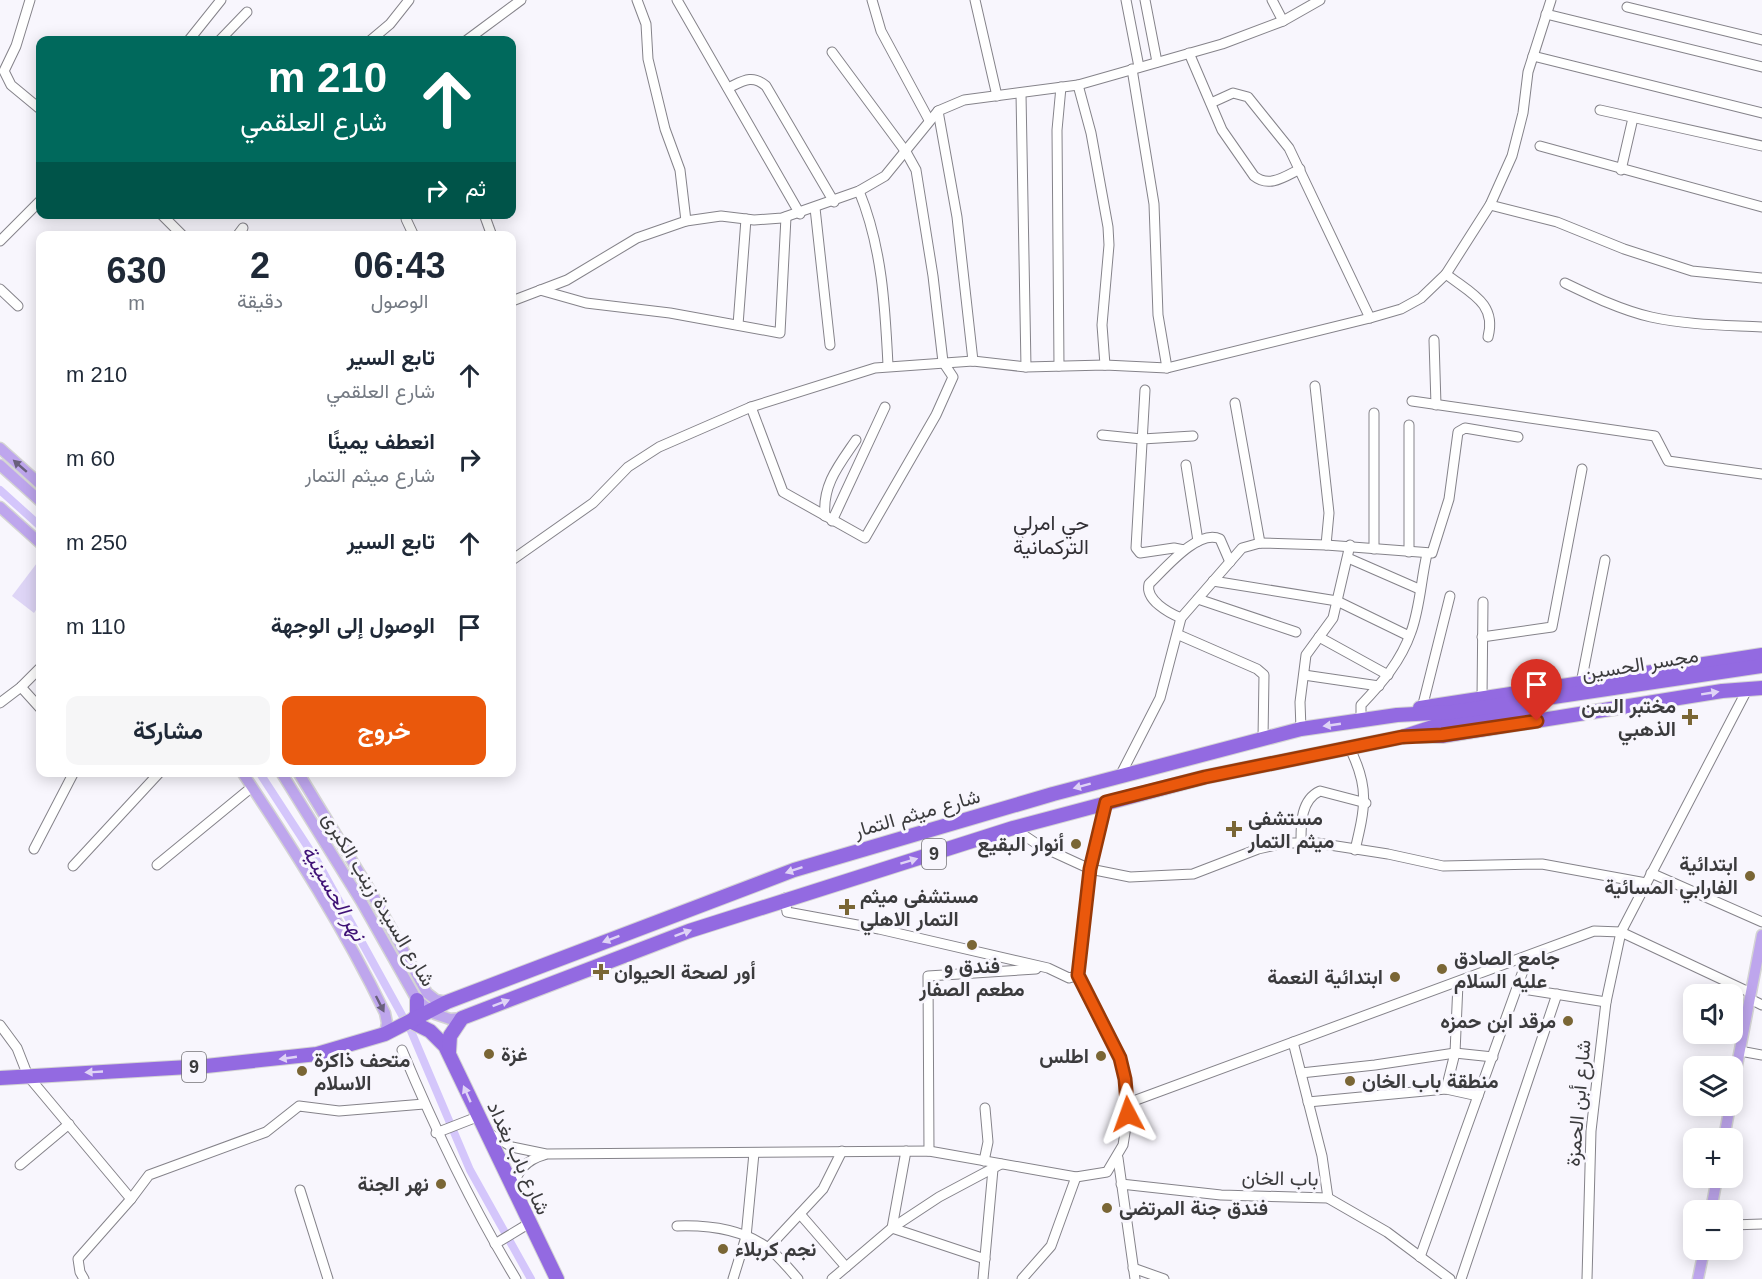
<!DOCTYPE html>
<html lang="ar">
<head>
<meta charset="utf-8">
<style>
	body { margin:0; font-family:Arial,Vazirmatn,sans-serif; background:#f6f6f7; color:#1f2937; direction:rtl; height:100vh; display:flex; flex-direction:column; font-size:22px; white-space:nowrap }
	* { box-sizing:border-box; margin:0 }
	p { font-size:20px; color:#747a83 }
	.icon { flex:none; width:33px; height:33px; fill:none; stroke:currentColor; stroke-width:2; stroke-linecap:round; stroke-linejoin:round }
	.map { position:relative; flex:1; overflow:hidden; direction:ltr }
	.side { position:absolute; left:36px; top:231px; width:480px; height:546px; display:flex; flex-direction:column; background:#fff; border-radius:12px; box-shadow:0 3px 15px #0003; direction:rtl }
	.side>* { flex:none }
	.banner { position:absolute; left:36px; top:36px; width:480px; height:183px; border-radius:12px; box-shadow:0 3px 15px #0003; direction:rtl; background:#00695c; color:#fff; overflow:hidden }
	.tools { position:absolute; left:1683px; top:984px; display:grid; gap:12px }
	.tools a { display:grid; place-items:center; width:60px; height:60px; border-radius:12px; background:#fff; box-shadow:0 3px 15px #0003; font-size:30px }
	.pin { position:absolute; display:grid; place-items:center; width:51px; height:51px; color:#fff; margin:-62px -26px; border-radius:50% 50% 50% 0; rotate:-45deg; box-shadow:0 0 6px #0007 }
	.pin .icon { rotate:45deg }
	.me { position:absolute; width:66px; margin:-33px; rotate:356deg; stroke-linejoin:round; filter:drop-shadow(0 0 4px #0008) }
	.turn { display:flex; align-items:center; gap:21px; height:126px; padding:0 30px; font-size:27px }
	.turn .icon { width:78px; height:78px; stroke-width:2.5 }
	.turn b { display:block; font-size:42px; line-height:51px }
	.then { display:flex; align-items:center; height:57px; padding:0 30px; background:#0003; gap:12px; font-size:22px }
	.eta { display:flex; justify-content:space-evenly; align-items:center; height:102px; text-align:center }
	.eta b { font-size:36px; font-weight:700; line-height:42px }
	.action { display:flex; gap:12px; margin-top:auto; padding:12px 30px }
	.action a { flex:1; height:69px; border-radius:12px; background:#ea580c; color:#fff; font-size:24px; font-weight:700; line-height:69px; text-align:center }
	.action a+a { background:#f6f6f7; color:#1f2937 }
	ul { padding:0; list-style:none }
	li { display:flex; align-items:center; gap:18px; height:84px; padding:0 30px }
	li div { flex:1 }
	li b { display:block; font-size:22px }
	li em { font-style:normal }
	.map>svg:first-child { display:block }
	.pitch { fill:#ded5f6 }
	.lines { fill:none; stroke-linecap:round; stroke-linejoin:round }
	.canal { stroke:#d4c6fb; stroke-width:8 }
	.minor-casing { stroke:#85838a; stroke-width:11 }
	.major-casing { stroke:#d4d4d4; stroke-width:13 }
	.highway-casing { stroke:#d4d4d4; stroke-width:16 }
	.minor { stroke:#fff; stroke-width:9 }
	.major { stroke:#bea6ed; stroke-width:10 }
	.highway { stroke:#936ae1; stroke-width:14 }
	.oneway { fill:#69607b }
	.oneway2 { fill:#dfd3f6 }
	.route-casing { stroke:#983908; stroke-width:15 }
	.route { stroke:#ea580c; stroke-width:10 }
	.poi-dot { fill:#7a6635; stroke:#f8f6fd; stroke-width:2 }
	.labels { text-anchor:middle; stroke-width:6; stroke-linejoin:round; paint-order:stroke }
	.shield { fill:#f8f6fd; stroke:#747377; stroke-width:1.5 }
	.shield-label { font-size:18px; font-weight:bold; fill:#3b3b3d }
	.street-label { font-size:20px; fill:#3b3b3d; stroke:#f8f6fd }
	.poi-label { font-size:20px; font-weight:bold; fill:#3b3b3d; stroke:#f8f6fd; text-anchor:start }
	.neighbourhood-label { font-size:21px; fill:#312f34; stroke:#f8f6fd }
	.water-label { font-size:21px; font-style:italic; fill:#3f1276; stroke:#f8f6fd }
</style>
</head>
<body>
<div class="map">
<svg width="1762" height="1279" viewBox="0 0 1762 1279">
	<rect width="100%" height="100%" fill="#f8f6fd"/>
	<!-- pitch -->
	<polygon class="pitch" points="40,559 40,604 34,613 12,596"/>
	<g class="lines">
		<!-- canal -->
		<g class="canal">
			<polyline points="0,490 40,526"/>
			<polyline points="259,772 317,861 403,1017"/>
			<polyline points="411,1031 470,1170 531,1279"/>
		</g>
		<!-- minor casing -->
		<g class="minor-casing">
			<g id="minor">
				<polyline points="30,0 16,46 4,71 11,85 40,109"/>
				<polyline points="637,0 646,24 648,59 665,129 680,170 686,221"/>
				<polyline points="677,0 800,214"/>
				<polyline points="872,0 881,31 929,120"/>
				<polyline points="975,0 997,96"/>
				<polyline points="1126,0 1139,67"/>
				<polyline points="1145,0 1157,62"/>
				<polyline points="1272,0 1283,21"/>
				<polyline points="1627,7 1762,40"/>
				<polyline points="1546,14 1762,67"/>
				<polyline points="189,40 221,0"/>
				<polyline points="220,40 247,12"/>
				<polyline points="371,40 390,24 409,0"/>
				<polyline points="467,40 521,0"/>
				<path d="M 1189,53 L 1222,130 L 1254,176 C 1269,188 1284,177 1300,169"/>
				<polyline points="1533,56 1762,113"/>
				<polyline points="1132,69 1154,204 1158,315 1167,368"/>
				<polyline points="1078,85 1091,133 1108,227 1109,245 1102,325 1105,365"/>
				<path d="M 728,88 C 743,81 752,74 766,86 L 834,202"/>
				<polyline points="1021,94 1026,367"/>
				<polyline points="1211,103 1233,93 1248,97 1289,148 1370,318"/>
				<polyline points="1600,110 1762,146"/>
				<polyline points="938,111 957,217 973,361"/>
				<polyline points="1540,146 1762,207"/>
				<polyline points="1621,170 1633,118"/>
				<path d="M 859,191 C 882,247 885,305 888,365"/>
				<polyline points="1490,205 1557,222 1624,249 1692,271 1762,278"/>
				<polyline points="815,208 830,345"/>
				<polyline points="161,214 183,236"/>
				<polyline points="484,214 492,236"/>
				<polyline points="406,219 414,236"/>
				<polyline points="237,236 243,228"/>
				<polyline points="0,241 40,201"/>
				<path d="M 1446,274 C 1470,293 1497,303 1488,337"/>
				<path d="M 1565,283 C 1592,296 1621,310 1651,317 C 1687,325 1725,325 1762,327"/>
				<polyline points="0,289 18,306"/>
				<polyline points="540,290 586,303 670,313 780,333 786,217"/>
				<polyline points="512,301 567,280 637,238 686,221 721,216 754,220 782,218 859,191 885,176 938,111 964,100 1078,85 1222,44 1283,21 1320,0"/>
				<polyline points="738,325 746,219"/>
				<polyline points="1434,340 1436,405"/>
				<polyline points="1059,366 1057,130 1061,87"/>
				<polyline points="1315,386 1329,513 1326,545"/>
				<polyline points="1145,390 1136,548 1140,553 1174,548 1184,550"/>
				<polyline points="1412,401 1655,436 1668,461 1762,474"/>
				<polyline points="1235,403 1260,543"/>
				<polyline points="751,407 783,492 865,538 936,415 953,377 943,362 933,276 916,170 906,152 832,52"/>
				<polyline points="1374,413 1374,549"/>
				<polyline points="1409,425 1409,552"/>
				<polyline points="1102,435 1142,439 1193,436"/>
				<polyline points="1186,465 1198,541"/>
				<path d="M 825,516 C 822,485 839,465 856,440"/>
				<polyline points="832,521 885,407"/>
				<polyline points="1348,558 1419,589"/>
				<polyline points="512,560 593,503 628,467 659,447 751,407 875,368 973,361 1026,367 1105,365 1167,368 1370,318 1401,309 1421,298 1446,274 1490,205 1512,156 1523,113 1528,72 1551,0"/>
				<polyline points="1213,581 1337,601 1409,636"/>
				<polyline points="1198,599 1296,632"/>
				<path d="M 1181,618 C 1169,613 1145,600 1149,584 C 1163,571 1198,528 1220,539 L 1230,562"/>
				<polyline points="1179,635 1257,669 1264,675 1263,738"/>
				<polyline points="1319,637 1388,675"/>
				<polyline points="1482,637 1552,627 1582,469"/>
				<polyline points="1304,675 1379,686"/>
				<polyline points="1581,683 1605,560"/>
				<polyline points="21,687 40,708"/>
				<polyline points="1482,698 1483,602"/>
				<polyline points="0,703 21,687 40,668"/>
				<polyline points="1422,708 1450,596"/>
				<path d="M 1361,720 L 1361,705 C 1382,683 1401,661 1411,632 C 1420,608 1421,579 1427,554"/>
				<polyline points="1301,729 1300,702 1306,655 1333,618 1350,545"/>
				<path d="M 1349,747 C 1370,787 1365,808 1355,850"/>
				<polyline points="1120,776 1160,698 1181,618 1242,548 1260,543 1326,545 1432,553 1449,499 1458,432 1465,428 1518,437"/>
				<polyline points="1013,828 1040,846 1090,869 1130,877 1193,874 1258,849 1284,843 1317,843 1388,854 1443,866 1542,864 1646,883"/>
				<path d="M 1301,843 C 1301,826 1300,800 1320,791 L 1366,803"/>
				<polyline points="34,849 74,772"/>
				<polyline points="157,865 252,787"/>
				<polyline points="73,866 160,772"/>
				<polyline points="1651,873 1762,922"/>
				<polyline points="785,898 787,912 879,929 1048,968 1069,978 1079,975"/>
				<polyline points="1517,988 1606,1002"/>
				<polyline points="1750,999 1762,1005"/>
				<polyline points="0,1025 17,1048 28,1076 131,1199 78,1259 80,1272 84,1279"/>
				<polyline points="1293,1042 1322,1156 1328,1198"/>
				<path d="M 402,1050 C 435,1129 471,1205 516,1279"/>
				<polyline points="1740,1051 1762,1055"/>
				<polyline points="1301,1073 1375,1065 1455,1053 1493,1057"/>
				<polyline points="1446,1089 1455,1053 1458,983"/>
				<polyline points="1308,1102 1446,1089 1478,1096"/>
				<polyline points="1128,1103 1594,931 1621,932 1751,993"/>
				<polyline points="436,1133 477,1117"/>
				<polyline points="490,1134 512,1147 546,1154 929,1151 1076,1177 1107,1172 1123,1145 1128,1114 1125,1079 1120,1058 1079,975 1090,869 1106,802"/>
				<polyline points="906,1151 892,1228 985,1259"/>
				<polyline points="929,1151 928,976 1036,969"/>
				<polyline points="1118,1158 1135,1279"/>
				<polyline points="984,1161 988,1142 985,1108"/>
				<polyline points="20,1165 69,1124"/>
				<polyline points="1121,1184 1221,1195 1328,1198 1387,1232 1450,1279"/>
				<path d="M 513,1189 C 516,1172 526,1160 544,1155"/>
				<polyline points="300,1190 328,1279"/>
				<polyline points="131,1199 149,1175 266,1132 299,1106 339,1111 424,1104"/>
				<polyline points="800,1214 846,1267"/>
				<polyline points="1732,1225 1762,1224"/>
				<path d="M 677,1226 C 707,1225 742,1229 768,1248 C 779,1256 789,1269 798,1279"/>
				<polyline points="495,1244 528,1224"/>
				<polyline points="768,1248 823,1189 842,1151"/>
				<polyline points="1420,1257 1528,957"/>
				<polyline points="1133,1268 1164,1279"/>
				<polyline points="733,1279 746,1237 754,1153"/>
				<polyline points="832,1279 892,1228 939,1197 1001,1164"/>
				<polyline points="983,1279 993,1169"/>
				<polyline points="1022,1279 1051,1246 1076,1177"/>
				<polyline points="1461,1279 1557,994"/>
				<polyline points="1587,1279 1591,1131 1606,1002 1621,932 1748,688"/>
			</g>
		</g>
		<!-- major casing -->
		<g class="major-casing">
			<g id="major">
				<polyline points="0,448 40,484"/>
				<polyline points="0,465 40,501"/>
				<polyline points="0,507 40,543"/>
				<path d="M 242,772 C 294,850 344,928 385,1013 L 387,1023 L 385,1034"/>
				<polyline points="281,772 361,901 417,1000 435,1014 450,1019 462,1018"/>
				<polyline points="298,772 371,892 427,993 436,1000 447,1002"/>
				<polyline points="1732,1091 1762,935"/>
				<polyline points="1724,1138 1730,1106"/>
				<polyline points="1711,1210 1717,1178"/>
				<polyline points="1698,1279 1704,1250"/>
			</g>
		</g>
		<!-- highway casing -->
		<g class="highway-casing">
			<g id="highway">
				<polyline points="1420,708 1762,655"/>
				<polyline points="1420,736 1442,736 1722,691 1762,688"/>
				<polyline points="412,1022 430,1031 445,1046 557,1279"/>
				<polyline points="412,1022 417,1014 417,1000"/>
				<polyline points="449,1052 450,1036 462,1018 689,931 1013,828 1205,777 1402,737 1439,725 1531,710"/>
				<polyline points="0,1078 206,1066 317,1054 385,1034 447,1002 794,870 1053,794 1301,729 1397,715 1453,712 1762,666"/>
			</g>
		</g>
		<!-- minor -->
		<use href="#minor" class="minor"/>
		<!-- major -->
		<use href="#major" class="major"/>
		<!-- highway -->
		<use href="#highway" class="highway"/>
	</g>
	<!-- one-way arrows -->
	<defs><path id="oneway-solid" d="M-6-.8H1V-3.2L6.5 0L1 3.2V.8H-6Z" transform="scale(1.5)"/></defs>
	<g class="oneway">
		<use href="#oneway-solid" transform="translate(20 466) rotate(-139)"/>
		<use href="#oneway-solid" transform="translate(380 1004) rotate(63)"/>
	</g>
	<g class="oneway2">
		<use href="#oneway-solid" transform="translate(1710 693) rotate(-9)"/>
		<use href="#oneway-solid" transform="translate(1332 725) rotate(172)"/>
		<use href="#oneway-solid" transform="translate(1082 786) rotate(165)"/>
		<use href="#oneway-solid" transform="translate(909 861) rotate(-17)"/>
		<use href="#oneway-solid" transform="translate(794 870) rotate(161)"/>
		<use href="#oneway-solid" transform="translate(683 933) rotate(-20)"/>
		<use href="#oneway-solid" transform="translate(611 939) rotate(159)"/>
		<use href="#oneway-solid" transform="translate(501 1003) rotate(-21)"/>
		<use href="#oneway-solid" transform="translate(288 1058) rotate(172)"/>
		<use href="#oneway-solid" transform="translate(94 1072) rotate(177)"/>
		<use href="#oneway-solid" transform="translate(467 1094) rotate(-114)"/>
	</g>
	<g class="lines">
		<!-- route casing -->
		<g class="route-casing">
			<polyline id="route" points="1128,1114 1125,1079 1120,1058 1078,975 1090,869 1106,802 1205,777 1402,737 1442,735 1537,721"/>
		</g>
		<!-- route -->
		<use href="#route" class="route"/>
	</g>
	<!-- markers -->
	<g class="poi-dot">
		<path d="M1687 708h6v6h6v6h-6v6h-6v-6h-6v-6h6z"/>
		<path d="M1231 820h6v6h6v6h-6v6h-6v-6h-6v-6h6z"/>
		<circle cx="1076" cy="844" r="6"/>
		<circle cx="1750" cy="876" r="6"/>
		<path d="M844 898h6v6h6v6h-6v6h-6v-6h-6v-6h6z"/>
		<circle cx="972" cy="945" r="6"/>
		<circle cx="1442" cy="969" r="6"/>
		<path d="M598 963h6v6h6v6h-6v6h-6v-6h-6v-6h6z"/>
		<circle cx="1395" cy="977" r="6"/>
		<circle cx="1568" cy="1021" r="6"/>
		<circle cx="489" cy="1054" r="6"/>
		<circle cx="1101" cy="1056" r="6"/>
		<circle cx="302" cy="1071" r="6"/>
		<circle cx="1350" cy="1081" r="6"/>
		<circle cx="441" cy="1184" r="6"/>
		<circle cx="1107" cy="1208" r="6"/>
		<circle cx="723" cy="1249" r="6"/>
	</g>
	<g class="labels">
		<!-- shield labels -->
		<g class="shield">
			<rect x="922" y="839" width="24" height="30" rx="4.5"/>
			<rect x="182" y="1052" width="24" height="30" rx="4.5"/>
		</g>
		<g class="shield-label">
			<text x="934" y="860">9</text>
			<text x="194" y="1073">9</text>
		</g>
		<!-- street labels -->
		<g class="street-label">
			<text transform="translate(1640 664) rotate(-9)" y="7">مجسر الحسين</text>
			<text transform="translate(917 813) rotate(-16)" y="7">شارع ميثم التمار</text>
			<text transform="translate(379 899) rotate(59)" y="7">شارع السيدة زينب الكبرى</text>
			<text transform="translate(1578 1103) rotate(-85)" y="7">شارع أبن الحمزة</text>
			<text transform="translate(519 1158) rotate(65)" y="7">شارع باب بغداد</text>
			<text transform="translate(1280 1178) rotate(1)" y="7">باب الخان</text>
		</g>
		<!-- poi labels -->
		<g class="poi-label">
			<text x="1676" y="713" text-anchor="end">مختبر السن<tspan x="1676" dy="23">الذهبي</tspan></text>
			<text x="1248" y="825">مستشفى<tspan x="1248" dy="23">ميثم التمار</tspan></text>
			<text x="1064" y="851" text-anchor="end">أنوار البقيع</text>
			<text x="1738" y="871" text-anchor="end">ابتدائية<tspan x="1738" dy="23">الفارابي المسائية</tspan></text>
			<text x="860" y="903">مستشفى ميثم<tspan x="860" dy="23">التمار الاهلي</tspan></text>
			<text x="1454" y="965">جامع الصادق<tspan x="1454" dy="23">عليه السلام</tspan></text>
			<text x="972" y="973" text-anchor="middle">فندق و<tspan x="972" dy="23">مطعم الصفار</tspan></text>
			<text x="614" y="979">أور لصحة الحيوان</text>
			<text x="1383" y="984" text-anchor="end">ابتدائية النعمة</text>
			<text x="1556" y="1028" text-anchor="end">مرقد ابن حمزه</text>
			<text x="501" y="1061">غزة</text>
			<text x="1089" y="1063" text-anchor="end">اطلس</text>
			<text x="314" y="1067">متحف ذاكرة<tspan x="314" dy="23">الاسلام</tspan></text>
			<text x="1362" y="1088">منطقة باب الخان</text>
			<text x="429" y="1191" text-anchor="end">نهر الجنة</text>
			<text x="1119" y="1215">فندق جنة المرتضى</text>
			<text x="735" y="1256">نجم كربلاء</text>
		</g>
		<!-- neighbourhood labels -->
		<g class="neighbourhood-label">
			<text x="1051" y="530">حي امرلي<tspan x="1051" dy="24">التركمانية</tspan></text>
		</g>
		<!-- water labels -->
		<g class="water-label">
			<text transform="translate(334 893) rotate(60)" y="7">نهر الحسينية</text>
		</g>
	</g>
</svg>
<div class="tools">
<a><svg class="icon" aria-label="sound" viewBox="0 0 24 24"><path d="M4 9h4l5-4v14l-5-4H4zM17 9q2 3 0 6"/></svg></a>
<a><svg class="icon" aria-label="layers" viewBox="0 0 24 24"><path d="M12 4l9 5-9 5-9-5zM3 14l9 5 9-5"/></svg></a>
<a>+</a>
<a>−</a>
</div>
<div class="pin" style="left:1537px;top:721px;background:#d93025"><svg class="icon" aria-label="arrive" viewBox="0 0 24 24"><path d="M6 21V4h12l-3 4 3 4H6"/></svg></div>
<svg class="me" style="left:1128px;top:1114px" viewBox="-20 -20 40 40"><path d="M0-17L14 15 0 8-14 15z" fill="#ea580c" stroke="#fff" stroke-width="4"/></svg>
<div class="banner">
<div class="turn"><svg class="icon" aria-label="ahead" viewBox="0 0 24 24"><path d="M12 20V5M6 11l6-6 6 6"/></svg><div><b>210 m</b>شارع العلقمي</div></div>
<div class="then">ثم<svg class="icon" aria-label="right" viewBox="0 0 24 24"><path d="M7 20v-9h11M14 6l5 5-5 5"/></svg></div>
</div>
<section class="side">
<div class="eta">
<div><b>06:43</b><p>الوصول</p></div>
<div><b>2</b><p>دقيقة</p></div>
<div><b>630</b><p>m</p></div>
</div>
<ul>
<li><svg class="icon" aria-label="ahead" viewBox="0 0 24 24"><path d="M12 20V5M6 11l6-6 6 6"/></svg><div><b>تابع السير</b><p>شارع العلقمي</p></div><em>210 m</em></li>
<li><svg class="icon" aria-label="right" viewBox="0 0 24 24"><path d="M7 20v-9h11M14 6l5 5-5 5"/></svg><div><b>انعطف يمينًا</b><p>شارع ميثم التمار</p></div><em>60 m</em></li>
<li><svg class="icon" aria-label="ahead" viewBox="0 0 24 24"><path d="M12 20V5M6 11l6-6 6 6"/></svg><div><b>تابع السير</b></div><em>250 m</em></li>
<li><svg class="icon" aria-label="arrive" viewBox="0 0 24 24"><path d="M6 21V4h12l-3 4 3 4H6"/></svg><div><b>الوصول إلى الوجهة</b></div><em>110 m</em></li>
</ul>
<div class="action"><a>خروج</a><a>مشاركة</a></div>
</section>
</div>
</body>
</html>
